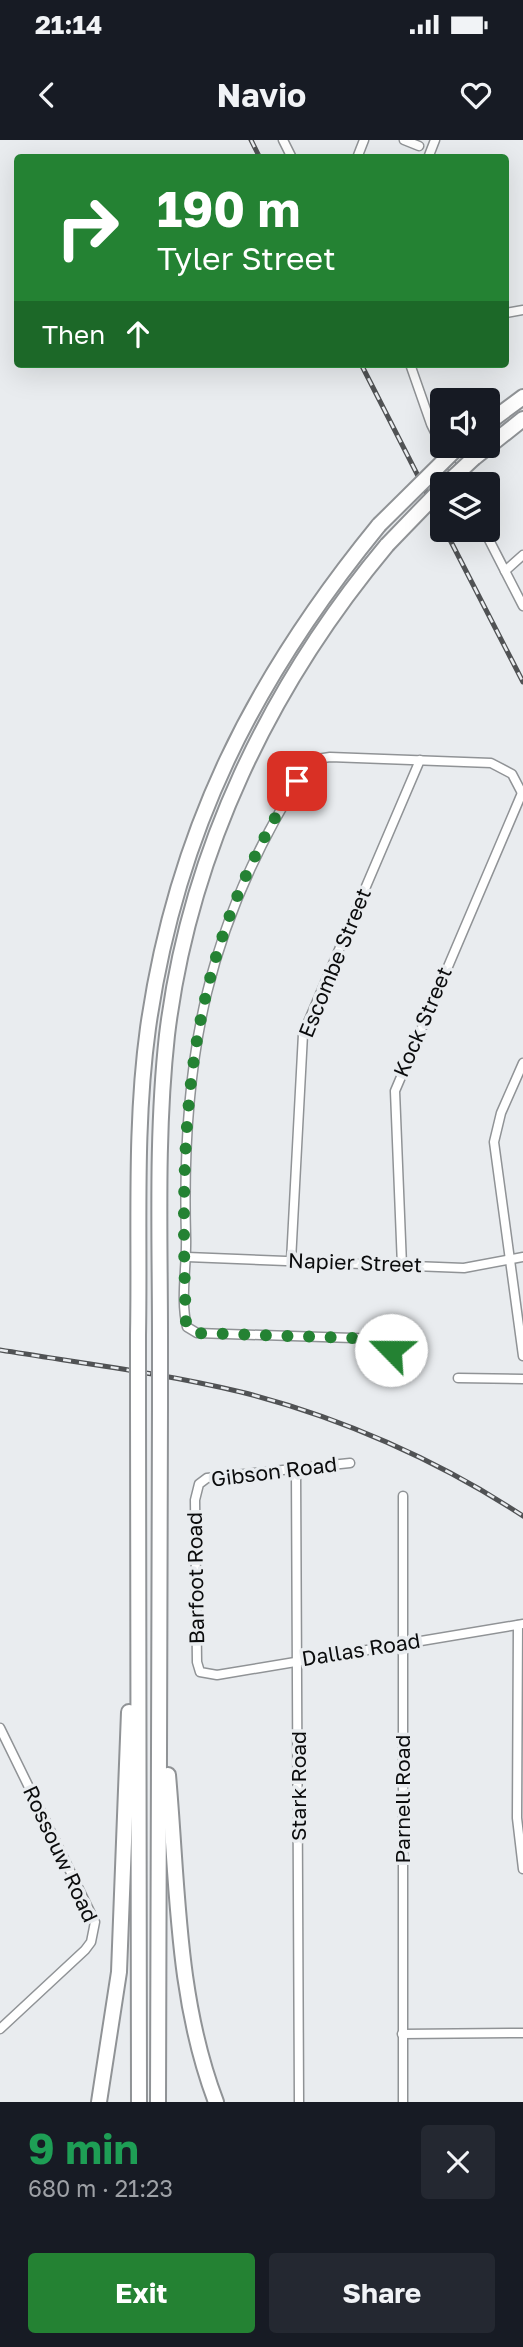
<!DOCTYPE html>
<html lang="en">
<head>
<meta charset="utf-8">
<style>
	body { margin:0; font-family:"Golos Text",sans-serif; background:#242831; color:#f1f3f6; height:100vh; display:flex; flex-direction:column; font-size:26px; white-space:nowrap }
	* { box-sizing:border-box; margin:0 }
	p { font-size:23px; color:#9ea1a6 }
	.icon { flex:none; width:38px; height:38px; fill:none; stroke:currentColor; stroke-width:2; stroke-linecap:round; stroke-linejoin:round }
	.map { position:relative; height:1962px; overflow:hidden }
	.details { display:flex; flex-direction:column; background:#171b24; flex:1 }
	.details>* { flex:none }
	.banner { position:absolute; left:14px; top:14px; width:495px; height:214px; border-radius:7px; box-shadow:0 7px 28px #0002; background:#248233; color:#fff; overflow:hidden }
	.tools { position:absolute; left:430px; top:248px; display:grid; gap:14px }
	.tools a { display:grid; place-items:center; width:70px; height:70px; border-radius:7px; background:#171b24; box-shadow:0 7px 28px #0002; font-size:35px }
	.pin { position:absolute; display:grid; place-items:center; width:60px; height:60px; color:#fff; margin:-30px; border-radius:14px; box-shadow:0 4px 10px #0006 }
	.me { position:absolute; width:77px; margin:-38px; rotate:293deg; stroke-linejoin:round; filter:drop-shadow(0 0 5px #0008) }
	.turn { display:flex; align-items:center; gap:24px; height:147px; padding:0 28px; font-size:32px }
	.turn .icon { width:91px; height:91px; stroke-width:2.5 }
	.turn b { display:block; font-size:49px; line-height:60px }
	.then { display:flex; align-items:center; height:66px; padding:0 28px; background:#0003; gap:14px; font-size:26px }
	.round { display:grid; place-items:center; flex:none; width:74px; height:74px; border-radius:7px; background:#242831 }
	.headline { display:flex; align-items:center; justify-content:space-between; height:119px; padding:0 28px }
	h1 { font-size:42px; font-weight:700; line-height:52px; color:#1e9e55 }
	.primary-button { display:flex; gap:14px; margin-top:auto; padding:14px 28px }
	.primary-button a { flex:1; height:80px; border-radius:7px; background:#248233; color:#fff; font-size:28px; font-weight:700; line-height:80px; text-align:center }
	.primary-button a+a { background:#242831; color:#f1f3f6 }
	.status { display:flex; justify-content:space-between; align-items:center; height:49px; padding:0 35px; background:#171b24; direction:ltr }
	.status svg { height:19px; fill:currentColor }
	header { display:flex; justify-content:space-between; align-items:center; height:91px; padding:0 28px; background:#171b24; font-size:32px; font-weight:700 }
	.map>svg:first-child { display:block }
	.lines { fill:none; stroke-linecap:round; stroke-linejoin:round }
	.minor-casing { stroke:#909396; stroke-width:11 }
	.motorway-casing { stroke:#909396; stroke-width:18 }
	.minor { stroke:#fff; stroke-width:8 }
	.motorway { stroke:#fff; stroke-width:14 }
	.rail-casing { stroke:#505254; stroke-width:5 }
	.rail { stroke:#e9ecef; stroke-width:2.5; stroke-dasharray:8; stroke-linecap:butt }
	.motorway-bridge-casing { stroke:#909396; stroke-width:18; stroke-linecap:butt }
	.motorway-bridge { stroke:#fff; stroke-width:14 }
	.route { stroke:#248233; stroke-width:12; stroke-dasharray:0 21.6 }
	.labels { text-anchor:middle; stroke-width:7; stroke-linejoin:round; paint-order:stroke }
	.street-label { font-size:21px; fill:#0b0c0d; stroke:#e9ecef }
</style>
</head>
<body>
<div class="status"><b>21:14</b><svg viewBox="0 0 49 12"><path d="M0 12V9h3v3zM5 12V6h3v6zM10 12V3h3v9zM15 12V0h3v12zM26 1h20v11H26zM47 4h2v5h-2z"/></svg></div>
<header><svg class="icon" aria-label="back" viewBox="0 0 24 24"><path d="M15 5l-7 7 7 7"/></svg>Navio<svg class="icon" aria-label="heart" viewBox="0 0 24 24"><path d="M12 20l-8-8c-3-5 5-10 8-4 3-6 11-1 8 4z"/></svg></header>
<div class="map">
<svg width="523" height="1962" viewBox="0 0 523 1962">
	<rect width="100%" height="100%" fill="#e9ecef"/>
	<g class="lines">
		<!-- minor casing -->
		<g class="minor-casing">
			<g id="minor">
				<polyline points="283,0 292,18"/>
				<polyline points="404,0 419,6"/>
				<polyline points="357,18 364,0"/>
				<polyline points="428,18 435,0"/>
				<polyline points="506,173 523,170"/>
				<polyline points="410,224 431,284 461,345"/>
				<polyline points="484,390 523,466"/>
				<polyline points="505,431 523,415"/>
				<polyline points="523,923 501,973 494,1002 523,1216"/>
				<polyline points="187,1117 464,1128 523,1117"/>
				<polyline points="291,1121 303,894 420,620"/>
				<polyline points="402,1126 395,951 522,653"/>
				<polyline points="458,1238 523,1239"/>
				<path d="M 391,1240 L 390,1205 L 383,1199 L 197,1193 L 187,1187 C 180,1159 187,1126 186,1097 C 181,917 207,782 306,628 L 317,619 L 330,617 L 491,623 L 512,634 L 523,655"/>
				<polyline points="350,1323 207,1338 199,1344 195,1360 197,1522 200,1532 217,1535 523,1484"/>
				<polyline points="296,1329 299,1962"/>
				<polyline points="518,1485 517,1678 523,1729"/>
				<polyline points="0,1588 95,1782 91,1802 85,1810 0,1889"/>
				<polyline points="402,1894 523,1893"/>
				<polyline points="403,1962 403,1356"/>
			</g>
		</g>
		<!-- motorway casing -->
		<g class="motorway-casing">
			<g id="motorway">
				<polyline points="488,283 523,257"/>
				<polyline points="474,318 523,279"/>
				<path d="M 138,1195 C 140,1094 134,989 148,888 C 176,691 254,538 379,385"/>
				<path d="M 160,1196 C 160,1096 156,995 167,895 C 189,713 270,545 387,405"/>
				<polyline points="138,1266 139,1962"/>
				<path d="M 168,1635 C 178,1746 176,1857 216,1962"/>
				<polyline points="99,1962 119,1832 129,1572"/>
				<polyline points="158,1962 160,1268"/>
			</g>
		</g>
		<!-- minor -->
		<use href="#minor" class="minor"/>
		<!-- motorway -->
		<use href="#motorway" class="motorway"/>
		<!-- rail casing -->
		<g class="rail-casing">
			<g id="rail">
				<polyline points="251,0 260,18"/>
				<polyline points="361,224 443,385"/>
				<polyline points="445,390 523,542"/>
				<path d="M 0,1210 C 80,1223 162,1233 241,1252 C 340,1277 438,1320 523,1376"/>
			</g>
		</g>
		<!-- rail -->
		<use href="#rail" class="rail"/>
		<!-- motorway-bridge casing -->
		<g class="motorway-bridge-casing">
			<g id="motorway-bridge">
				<polyline points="445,345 474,318"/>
				<polyline points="379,385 459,306"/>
				<polyline points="387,405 443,347"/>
				<polyline points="160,1196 160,1268"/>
				<polyline points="138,1266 138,1195"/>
			</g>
		</g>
		<!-- motorway-bridge -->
		<use href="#motorway-bridge" class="motorway-bridge"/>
	</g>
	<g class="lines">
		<!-- route -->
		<path class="route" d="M 297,641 C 184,819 179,980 186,1184 L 190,1190 L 197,1193 L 383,1199 L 391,1210"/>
	</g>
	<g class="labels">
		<!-- street labels -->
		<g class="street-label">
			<text transform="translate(335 823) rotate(-68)" y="7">Escombe Street</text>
			<text transform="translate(423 882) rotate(-67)" y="7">Kock Street</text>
			<text transform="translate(355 1123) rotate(2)" y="7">Napier Street</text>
			<text transform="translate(274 1332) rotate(-7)" y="7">Gibson Road</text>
			<text transform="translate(196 1438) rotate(-91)" y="7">Barfoot Road</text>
			<text transform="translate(361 1510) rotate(-9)" y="7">Dallas Road</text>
			<text transform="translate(299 1646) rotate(-90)" y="7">Stark Road</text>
			<text transform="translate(403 1659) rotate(-90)" y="7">Parnell Road</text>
			<text transform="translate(60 1714) rotate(65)" y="7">Rossouw Road</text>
		</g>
	</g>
</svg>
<div class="tools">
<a><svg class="icon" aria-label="sound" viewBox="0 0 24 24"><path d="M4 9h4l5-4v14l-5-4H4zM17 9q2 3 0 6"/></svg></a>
<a><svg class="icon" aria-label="layers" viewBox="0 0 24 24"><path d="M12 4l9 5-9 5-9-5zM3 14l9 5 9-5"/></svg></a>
</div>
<div class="pin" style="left:297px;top:641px;background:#d93025"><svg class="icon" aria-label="arrive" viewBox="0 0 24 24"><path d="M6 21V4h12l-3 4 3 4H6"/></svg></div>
<svg class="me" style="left:391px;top:1210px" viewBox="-20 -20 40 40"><circle r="19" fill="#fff"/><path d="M0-13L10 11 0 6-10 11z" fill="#248233"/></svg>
<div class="banner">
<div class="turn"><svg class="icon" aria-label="right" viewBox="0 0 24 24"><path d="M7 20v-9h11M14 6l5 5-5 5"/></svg><div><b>190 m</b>Tyler Street</div></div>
<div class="then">Then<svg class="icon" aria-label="ahead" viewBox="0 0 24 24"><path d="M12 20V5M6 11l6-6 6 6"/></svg></div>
</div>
</div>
<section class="details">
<div class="headline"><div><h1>9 min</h1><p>680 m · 21:23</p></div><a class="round"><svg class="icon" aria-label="close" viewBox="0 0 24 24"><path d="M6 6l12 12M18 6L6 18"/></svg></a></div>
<div class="primary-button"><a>Exit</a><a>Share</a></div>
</section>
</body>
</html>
